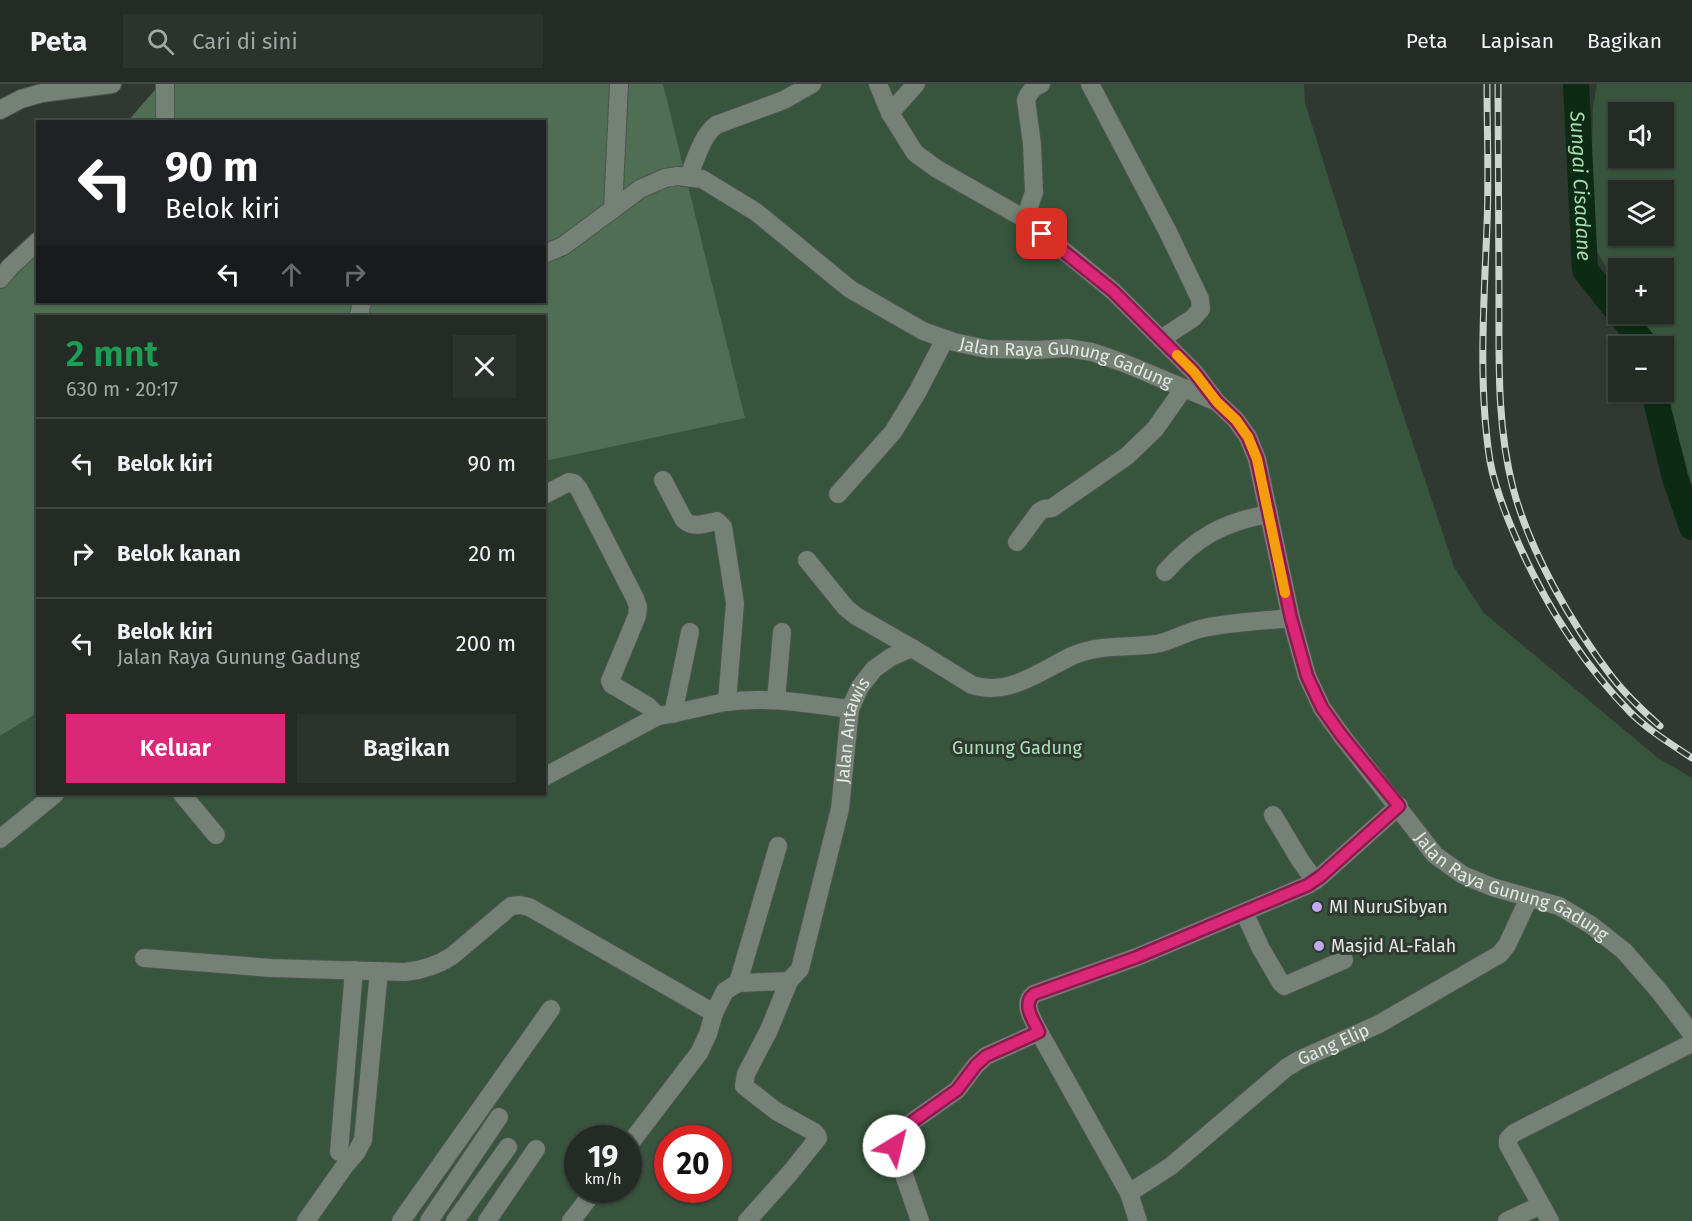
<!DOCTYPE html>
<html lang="id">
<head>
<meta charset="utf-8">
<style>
	body { margin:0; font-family:"Fira Sans",sans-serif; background:#2c332d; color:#f1f3f6; height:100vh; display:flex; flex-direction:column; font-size:22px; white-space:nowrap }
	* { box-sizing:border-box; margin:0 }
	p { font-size:20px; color:#a3a7a7 }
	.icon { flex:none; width:33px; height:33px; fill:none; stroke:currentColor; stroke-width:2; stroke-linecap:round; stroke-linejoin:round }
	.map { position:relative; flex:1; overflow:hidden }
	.panel { position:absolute; left:36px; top:231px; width:510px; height:480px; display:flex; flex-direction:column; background:#242b25; border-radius:0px; box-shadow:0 2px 4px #0004,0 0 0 2px #414742 }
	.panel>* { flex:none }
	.guide { position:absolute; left:36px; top:36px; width:510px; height:183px; border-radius:0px; box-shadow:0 2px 4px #0004,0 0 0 2px #414742; background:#202124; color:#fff; overflow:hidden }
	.buttons { position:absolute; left:1608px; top:18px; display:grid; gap:12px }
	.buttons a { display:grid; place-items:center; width:66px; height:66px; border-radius:0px; background:#242b25; box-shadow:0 2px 4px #0004,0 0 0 2px #414742; font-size:30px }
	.speed { position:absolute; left:564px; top:1041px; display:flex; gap:12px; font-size:30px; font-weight:700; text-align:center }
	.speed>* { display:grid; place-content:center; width:78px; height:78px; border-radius:50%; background:#242b25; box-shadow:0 2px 4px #0004,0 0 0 2px #414742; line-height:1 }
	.speed small { font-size:15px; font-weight:400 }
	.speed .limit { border:9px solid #d22; background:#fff; color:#111 }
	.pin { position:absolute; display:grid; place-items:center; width:51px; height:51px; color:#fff; margin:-26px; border-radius:12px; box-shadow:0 3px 9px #0006 }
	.me { position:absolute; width:66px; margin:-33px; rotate:36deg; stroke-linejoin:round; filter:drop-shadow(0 0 4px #0008) }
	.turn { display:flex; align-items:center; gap:21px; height:126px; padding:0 30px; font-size:27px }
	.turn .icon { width:78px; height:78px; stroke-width:2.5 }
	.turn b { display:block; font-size:42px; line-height:51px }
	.lanes { display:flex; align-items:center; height:57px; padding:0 30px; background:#0003; justify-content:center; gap:30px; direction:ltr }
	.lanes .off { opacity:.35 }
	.round { display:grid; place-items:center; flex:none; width:63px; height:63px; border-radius:0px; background:#2c332d }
	.overview { display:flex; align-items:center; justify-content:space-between; height:102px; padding:0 30px }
	h1 { font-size:36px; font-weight:600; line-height:45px; color:#1e9e55 }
	.cta { display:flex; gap:12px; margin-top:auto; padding:12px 30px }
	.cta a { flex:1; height:69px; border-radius:0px; background:#db2777; color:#fff; font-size:24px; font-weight:600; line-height:69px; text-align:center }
	.cta a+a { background:#2c332d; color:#f1f3f6 }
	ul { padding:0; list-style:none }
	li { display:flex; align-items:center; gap:18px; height:90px; padding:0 30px; border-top:2px solid #414742 }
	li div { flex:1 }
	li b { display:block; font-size:22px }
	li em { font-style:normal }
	header { display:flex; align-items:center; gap:36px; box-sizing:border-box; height:84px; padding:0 30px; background:#242b25; border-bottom:2px solid #414742 }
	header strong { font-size:28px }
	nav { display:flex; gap:33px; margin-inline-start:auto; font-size:21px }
	.search { width:420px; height:54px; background:#2c332d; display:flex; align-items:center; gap:15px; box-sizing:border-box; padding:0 21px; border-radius:0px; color:#a3a7a7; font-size:22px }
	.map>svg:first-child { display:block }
	.green { fill:#37553c; fill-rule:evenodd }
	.forest { fill:#4f6e54 }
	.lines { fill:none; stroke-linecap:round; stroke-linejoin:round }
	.river { stroke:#0c2a14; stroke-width:26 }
	.minor-casing { stroke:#4c544e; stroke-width:20 }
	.minor { stroke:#758077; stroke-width:18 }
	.rail-casing { stroke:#ccd4cd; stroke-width:7 }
	.rail { stroke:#303931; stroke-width:4.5; stroke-dasharray:14; stroke-linecap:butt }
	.route-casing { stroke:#8e194d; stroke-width:15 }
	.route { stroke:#db2777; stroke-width:10 }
	.slow { stroke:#f59e0b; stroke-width:10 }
	.poi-dot { fill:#c1a8f3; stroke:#303931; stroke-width:2 }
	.labels { text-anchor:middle; stroke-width:6; stroke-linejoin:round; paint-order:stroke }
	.street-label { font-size:18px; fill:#e2e9e3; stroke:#303931 }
	.park-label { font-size:18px; fill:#abe2b4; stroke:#303931 }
	.poi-label { font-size:18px; fill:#e2e9e3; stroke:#303931; text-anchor:start }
	.water-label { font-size:20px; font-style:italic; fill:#a6ddaf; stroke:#303931 }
</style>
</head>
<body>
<header>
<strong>Peta</strong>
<div class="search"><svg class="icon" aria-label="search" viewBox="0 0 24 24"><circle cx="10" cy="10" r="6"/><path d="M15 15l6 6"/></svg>Cari di sini</div>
<nav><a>Peta</a><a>Lapisan</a><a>Bagikan</a></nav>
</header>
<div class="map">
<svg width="1692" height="1137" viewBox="0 0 1692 1137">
	<rect width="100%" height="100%" fill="#303931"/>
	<!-- green -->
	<g class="green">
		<path d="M 563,0 L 1304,0 L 1305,19 L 1394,303 L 1454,483 L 1484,529 L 1658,674 L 1692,694 L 1692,1137 L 0,1137 L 0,342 L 37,287 L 38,710 L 544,710 L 544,218 ZM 578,1054 L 628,1054 L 628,1106 L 578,1106 ZM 668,1054 L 718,1054 L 718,1106 L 668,1106 Z"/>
		<path d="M 1597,0 L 1692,0 L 1692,402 L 1664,303 L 1664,262 L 1652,262 L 1649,253 L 1635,230 L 1664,230 L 1664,184 L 1618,184 L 1618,203 L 1590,156 L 1593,24 ZM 1618,28 L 1664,28 L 1664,74 L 1618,74 ZM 1618,106 L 1664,106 L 1664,152 L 1618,152 Z"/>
	</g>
	<!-- forest -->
	<polygon class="forest" points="160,0 663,0 745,334 545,377 544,232 38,232 37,629 0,652 0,190 37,146 38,218 544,218 544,38 128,37"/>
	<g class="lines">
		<!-- river -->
		<g class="river">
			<path id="s1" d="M 1576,0 L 1585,186 L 1618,228"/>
			<polyline points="1620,230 1642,257 1644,262"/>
			<polyline points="1654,308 1675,394 1692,443"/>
		</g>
		<!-- minor casing -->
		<g class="minor-casing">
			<g id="minor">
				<polyline points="878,0 890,29 915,69 937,85 1025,135 1113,207 1194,288 1216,317"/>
				<polyline points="1090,0 1168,148 1200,215 1201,225 1193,234 1161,255"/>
				<polyline points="0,26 21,15 42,9 112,0"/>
				<polyline points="890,29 916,0"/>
				<polyline points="165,38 165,0"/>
				<path d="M 688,93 C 696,76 701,53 716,41 L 784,16 L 812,0"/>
				<polyline points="613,125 619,0"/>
				<path d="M 1025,135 L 1034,108 L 1032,60 L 1026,16 C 1029,8 1033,3 1041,0"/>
				<path id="s2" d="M 544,170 L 563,162 L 640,105 L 665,94 L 677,92 L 702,95 L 756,128 L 850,205 L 923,247 L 954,258 L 987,265 L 1037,266 L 1067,264 L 1092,268 L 1124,279 L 1217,318 L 1236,336 L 1248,353 L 1257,375 L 1291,534 L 1307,592 L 1322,624 L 1342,652 L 1435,771 L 1463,791 L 1492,803 L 1559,822 L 1591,841 L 1624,867 L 1659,907 L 1692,950"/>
				<polyline points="0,195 10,183 38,157"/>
				<polyline points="359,232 362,218"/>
				<path d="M 663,396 L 684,436 C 693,445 706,439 717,437 L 723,443 L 735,519 L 727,618"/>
				<polyline points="838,410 893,348 918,307 945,255"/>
				<polyline points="544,411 569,398 574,399 579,405 635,514 638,523 637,532 610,597 612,601 616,603 648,622 658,632"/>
				<polyline points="1017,458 1039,428 1044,425 1052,424 1127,372 1155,345 1184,304"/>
				<polyline points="807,476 846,524 856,532 912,564"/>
				<path d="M 1165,488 C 1195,454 1223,438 1269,430"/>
				<polyline points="776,616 782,548"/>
				<polyline points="673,630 690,548"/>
				<path d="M 544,693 L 658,632 C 681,629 703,622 726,618 C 768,612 809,620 850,625"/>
				<polyline points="182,710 216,751"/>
				<polyline points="1273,731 1300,776 1315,797"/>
				<polyline points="0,755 55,710"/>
				<polyline points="1244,828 1261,865 1281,899 1284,902 1344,876"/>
				<path d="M 144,874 L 271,884 L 405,888 C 423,886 437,882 452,872 L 511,822 L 520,821 L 529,823 L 714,929"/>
				<polyline points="738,899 778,762"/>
				<path id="s3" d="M 628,1062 L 699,969 L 708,950 L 714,929 L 725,907 L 738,899 L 789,897 L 800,885 L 840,725 L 850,625 L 860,603 L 874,585 L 891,573 L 912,564 L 972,601 C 1009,613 1042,586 1074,571 C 1101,560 1128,564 1156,560 C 1173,557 1187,547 1204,544 C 1232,538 1262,537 1291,534"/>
				<polyline points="339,1068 354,886"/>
				<path id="s4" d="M 1129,1109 L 1171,1082 L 1286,984 L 1299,976 L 1379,940 L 1500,870 L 1507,861 L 1529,814"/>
				<polyline points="306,1137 344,1083 356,1069 363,1056 379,887"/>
				<polyline points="401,1137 551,925"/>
				<polyline points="429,1137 499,1033"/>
				<polyline points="455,1137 508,1063"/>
				<polyline points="487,1137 536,1065"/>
				<polyline points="571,1137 595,1106"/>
				<polyline points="747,1137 790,1089 818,1054 817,1051 814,1048 776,1027 744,1002 746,990 769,946 789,897"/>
				<polyline points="920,1137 894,1062 893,1056 895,1050 957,1006 976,981 986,972 1039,948"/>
				<path d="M 1138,1137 L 1129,1109 L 1039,948 C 1034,937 1021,920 1034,910 L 1137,873 L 1308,801 L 1321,792 L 1399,722"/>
				<polyline points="1507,1137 1541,1121"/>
				<polyline points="1550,1137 1508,1061 1508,1055 1514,1049 1692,959"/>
			</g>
		</g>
		<!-- minor -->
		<use href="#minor" class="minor"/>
		<!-- rail casing -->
		<g class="rail-casing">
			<g id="rail">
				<path d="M 1487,0 C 1487,47 1489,94 1487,141 C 1484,218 1478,301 1490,377 C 1495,404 1505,429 1516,454 C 1544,518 1581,578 1630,628 C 1648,646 1671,660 1692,674"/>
				<path d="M 1498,0 C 1498,71 1499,143 1499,214 C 1499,278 1497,342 1513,404 C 1530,468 1572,541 1612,593 C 1626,611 1643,627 1660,642"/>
			</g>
		</g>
		<!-- rail -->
		<use href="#rail" class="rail"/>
	</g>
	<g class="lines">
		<!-- route casing -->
		<g class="route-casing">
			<path id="route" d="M 894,1062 L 892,1056 L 895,1050 L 957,1006 L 976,981 L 986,972 L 1039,948 C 1034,937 1021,920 1034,910 L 1137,873 L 1308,801 L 1321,792 L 1399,722 L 1342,652 L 1322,624 L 1307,592 L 1291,534 L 1257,375 L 1248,353 L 1236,336 L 1217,318 L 1194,288 L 1113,207 L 1042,150"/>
		</g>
		<!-- route -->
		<use href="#route" class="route"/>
		<!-- slow -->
		<polyline class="slow" points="1177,271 1194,288 1217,318 1236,336 1248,353 1257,375 1285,509"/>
	</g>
	<!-- markers -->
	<g class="poi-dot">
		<circle cx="1317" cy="823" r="6"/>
		<circle cx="1319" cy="862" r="6"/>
	</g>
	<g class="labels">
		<!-- street labels -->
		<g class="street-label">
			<text dy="6" stroke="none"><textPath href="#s2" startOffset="598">Jalan Raya Gunung Gadung</textPath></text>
			<text dy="6" stroke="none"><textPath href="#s3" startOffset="512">Jalan Antawis</textPath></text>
			<text dy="6" stroke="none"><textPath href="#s2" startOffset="1354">Jalan Raya Gunung Gadung</textPath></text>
			<text dy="6" stroke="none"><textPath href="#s4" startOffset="254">Gang Elip</textPath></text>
		</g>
		<!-- park labels -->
		<g class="park-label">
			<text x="1017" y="670">Gunung Gadung</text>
		</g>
		<!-- poi labels -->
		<g class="poi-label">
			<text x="1329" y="829">MI NuruSibyan</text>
			<text x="1331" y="868">Masjid AL-Falah</text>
		</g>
		<!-- water labels -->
		<g class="water-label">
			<text dy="7" stroke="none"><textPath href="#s1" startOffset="102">Sungai Cisadane</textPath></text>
		</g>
	</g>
</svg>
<div class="buttons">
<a><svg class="icon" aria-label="sound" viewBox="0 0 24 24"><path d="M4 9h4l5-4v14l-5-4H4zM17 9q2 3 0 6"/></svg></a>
<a><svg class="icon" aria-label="layers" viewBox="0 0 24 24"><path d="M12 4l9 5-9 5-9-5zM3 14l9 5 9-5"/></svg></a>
<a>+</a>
<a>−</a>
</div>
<div class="speed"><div>19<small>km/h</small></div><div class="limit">20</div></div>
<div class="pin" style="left:1042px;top:150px;background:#d93025"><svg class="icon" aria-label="arrive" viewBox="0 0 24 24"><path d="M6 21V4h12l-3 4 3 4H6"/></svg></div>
<svg class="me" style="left:894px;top:1062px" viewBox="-20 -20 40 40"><circle r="19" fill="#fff"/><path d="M0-13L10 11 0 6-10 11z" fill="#db2777"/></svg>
<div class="guide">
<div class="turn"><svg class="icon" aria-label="left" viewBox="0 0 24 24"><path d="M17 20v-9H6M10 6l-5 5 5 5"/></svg><div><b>90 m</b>Belok kiri</div></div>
<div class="lanes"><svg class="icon" aria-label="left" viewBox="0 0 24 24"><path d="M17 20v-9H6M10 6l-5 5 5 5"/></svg><svg class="icon off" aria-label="ahead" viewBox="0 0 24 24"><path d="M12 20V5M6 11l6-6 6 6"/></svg><svg class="icon off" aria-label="right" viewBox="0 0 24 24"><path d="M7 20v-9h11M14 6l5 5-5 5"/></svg></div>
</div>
<section class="panel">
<div class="overview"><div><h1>2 mnt</h1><p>630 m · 20:17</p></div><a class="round"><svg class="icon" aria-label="close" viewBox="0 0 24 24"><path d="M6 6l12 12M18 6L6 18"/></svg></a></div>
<ul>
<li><svg class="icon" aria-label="left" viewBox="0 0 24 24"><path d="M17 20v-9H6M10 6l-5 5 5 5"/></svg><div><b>Belok kiri</b></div><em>90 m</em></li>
<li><svg class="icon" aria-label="right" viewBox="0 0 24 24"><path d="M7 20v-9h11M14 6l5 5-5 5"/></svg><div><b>Belok kanan</b></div><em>20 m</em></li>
<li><svg class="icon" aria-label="left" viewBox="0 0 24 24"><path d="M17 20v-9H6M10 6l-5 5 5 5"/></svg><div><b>Belok kiri</b><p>Jalan Raya Gunung Gadung</p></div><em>200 m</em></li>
</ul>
<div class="cta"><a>Keluar</a><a>Bagikan</a></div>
</section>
</div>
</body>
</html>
